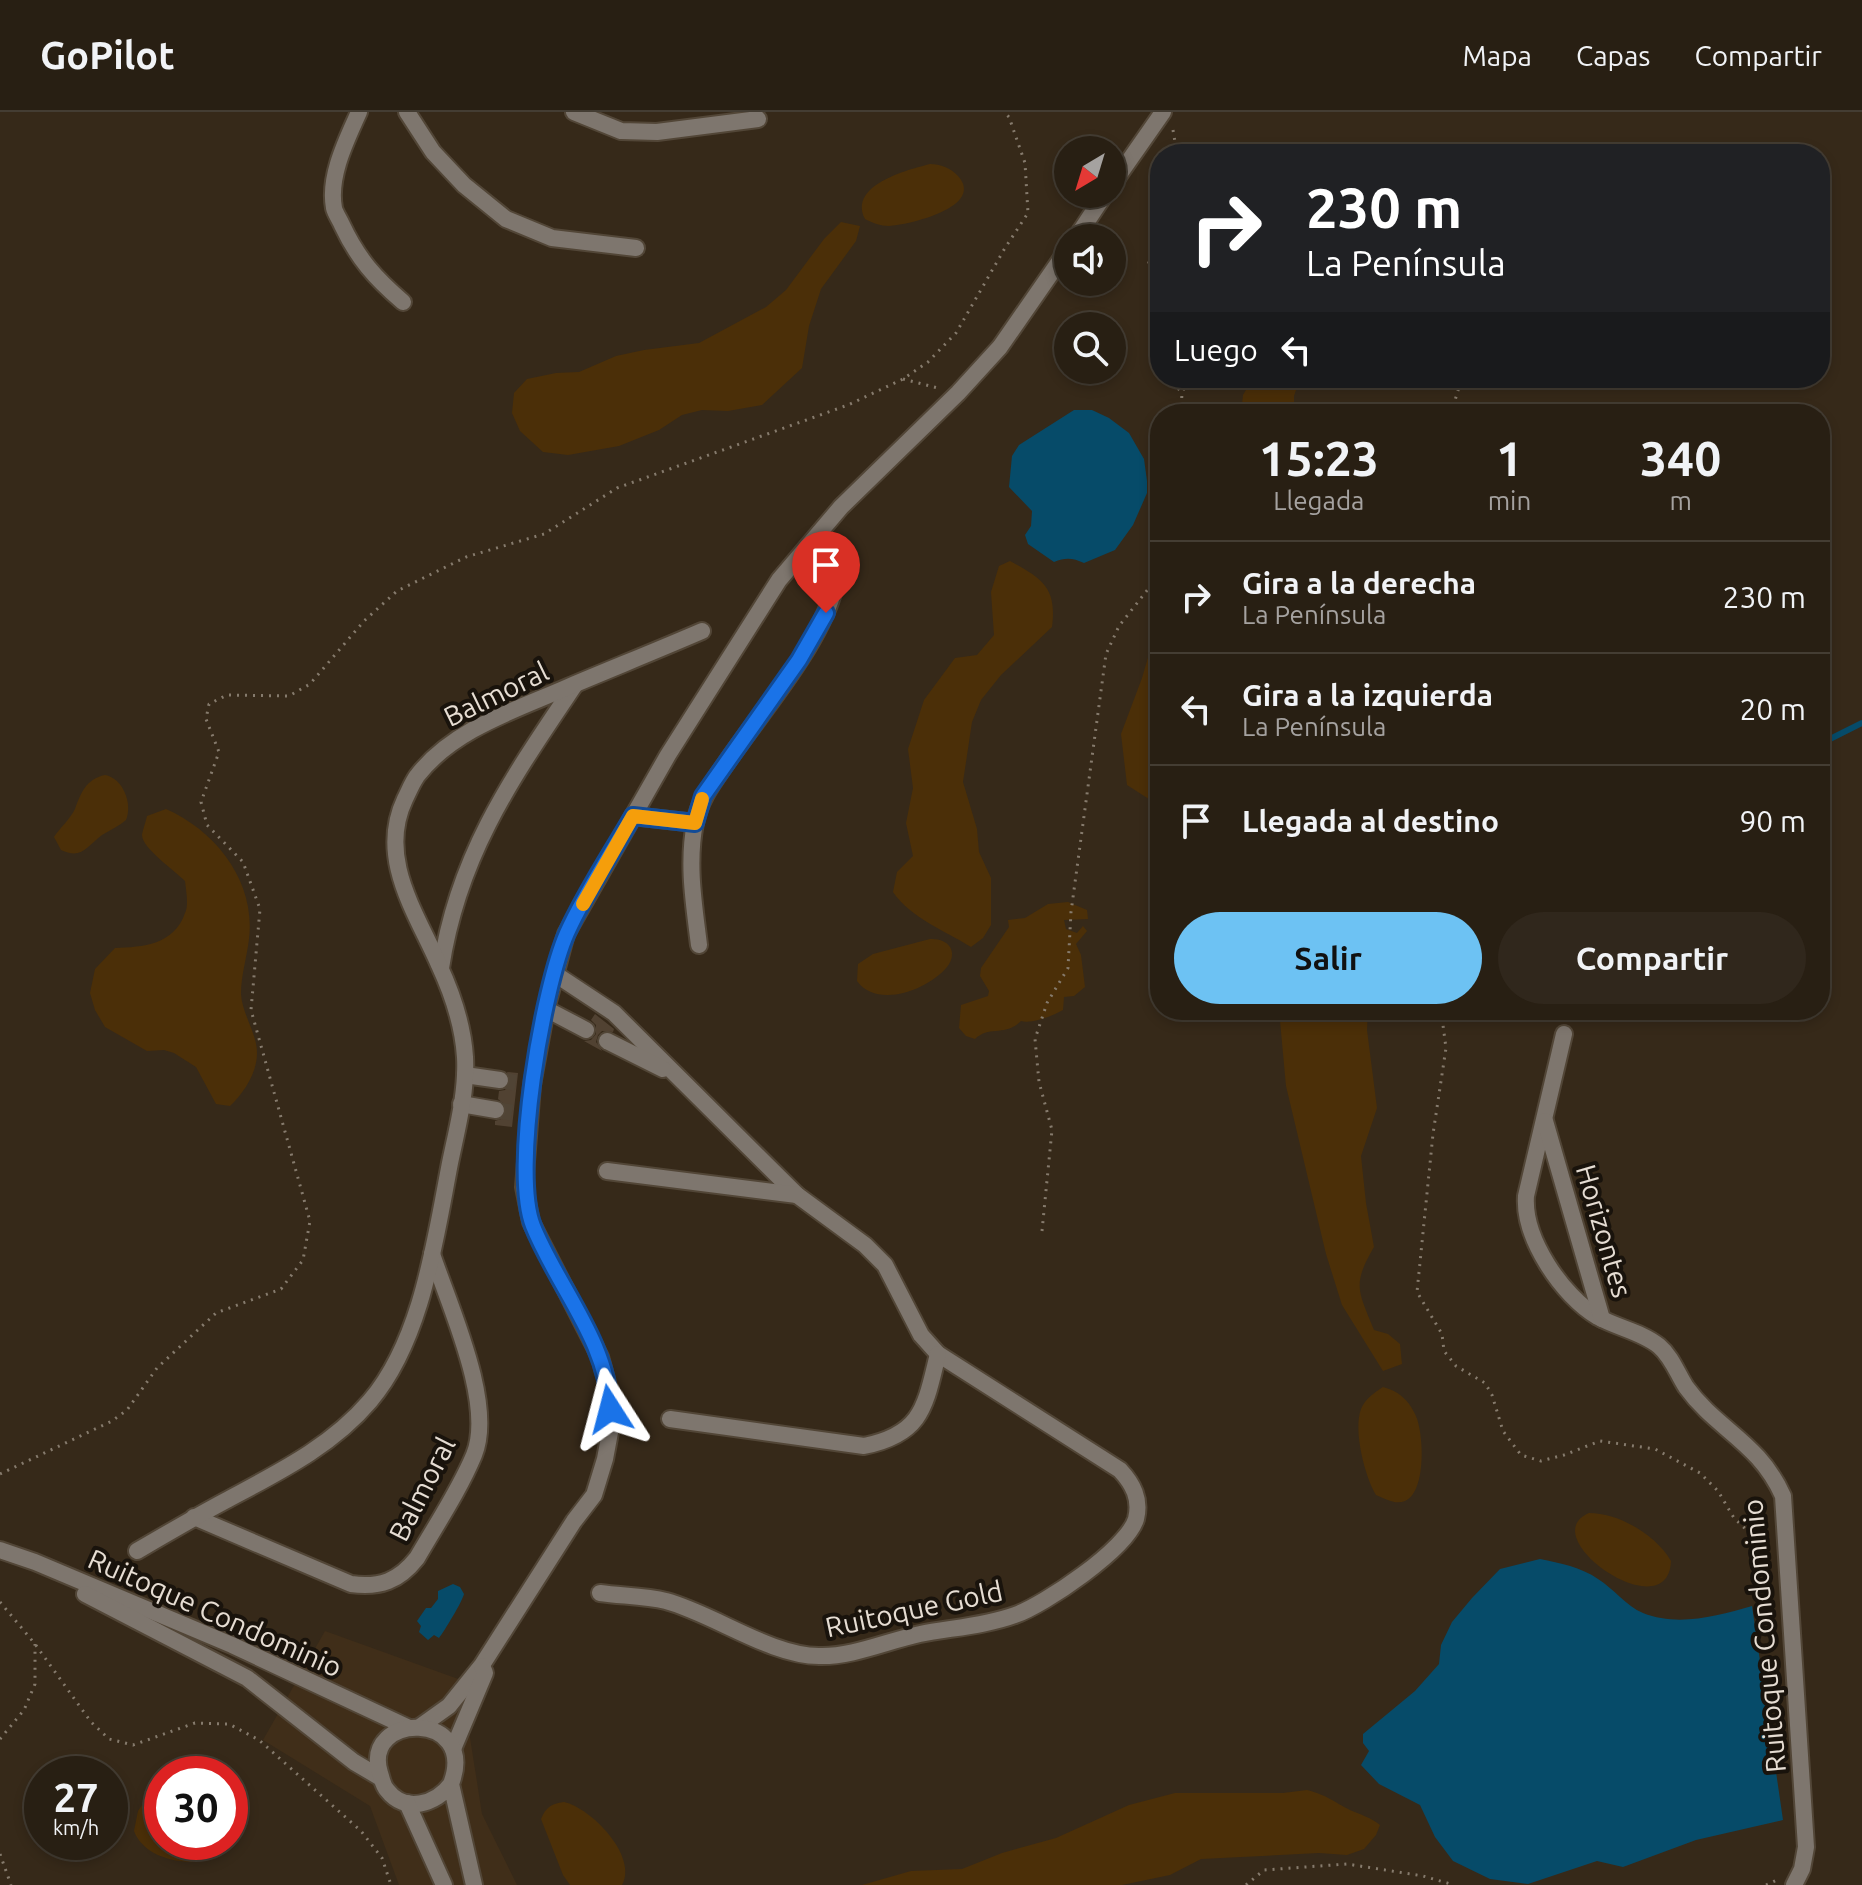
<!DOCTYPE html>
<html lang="es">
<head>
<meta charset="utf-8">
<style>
	body { margin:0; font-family:Ubuntu,sans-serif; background:#30271c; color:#f1f3f6; height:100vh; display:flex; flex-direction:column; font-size:30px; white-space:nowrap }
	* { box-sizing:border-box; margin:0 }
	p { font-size:26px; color:#a5a2a0 }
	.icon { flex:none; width:44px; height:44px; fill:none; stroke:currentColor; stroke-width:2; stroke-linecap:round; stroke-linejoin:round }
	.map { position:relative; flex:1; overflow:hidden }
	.side { position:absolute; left:1150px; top:292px; width:680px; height:616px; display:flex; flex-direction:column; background:#281f13; border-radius:32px; box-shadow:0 4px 12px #0003,0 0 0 2px #443d33 }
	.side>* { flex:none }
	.hud { position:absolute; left:1150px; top:32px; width:680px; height:244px; border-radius:32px; box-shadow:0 4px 12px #0003,0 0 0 2px #443d33; background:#202124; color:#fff; overflow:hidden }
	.needle { width:52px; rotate:218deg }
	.buttons { position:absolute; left:1054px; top:24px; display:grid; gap:16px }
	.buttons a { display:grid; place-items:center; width:72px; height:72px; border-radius:50%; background:#281f13; box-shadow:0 4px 12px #0003,0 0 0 2px #443d33; font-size:40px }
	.speed { position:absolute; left:24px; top:1644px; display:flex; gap:16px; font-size:40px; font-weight:700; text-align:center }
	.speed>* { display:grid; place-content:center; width:104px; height:104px; border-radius:50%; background:#281f13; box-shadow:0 4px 12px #0003,0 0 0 2px #443d33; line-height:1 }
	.speed small { font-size:20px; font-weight:400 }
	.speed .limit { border:12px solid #d22; background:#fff; color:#111 }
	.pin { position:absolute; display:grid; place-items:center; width:68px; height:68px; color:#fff; margin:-82px -34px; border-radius:50% 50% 50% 0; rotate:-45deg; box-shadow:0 0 8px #0007 }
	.pin .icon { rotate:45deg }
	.me { position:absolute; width:88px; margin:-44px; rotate:351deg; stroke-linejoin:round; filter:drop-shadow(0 0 6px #0008) }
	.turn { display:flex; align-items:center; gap:28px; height:168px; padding:0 24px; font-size:36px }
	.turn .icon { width:104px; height:104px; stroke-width:2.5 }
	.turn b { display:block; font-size:56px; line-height:68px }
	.then { display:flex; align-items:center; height:76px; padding:0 24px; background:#0003; gap:16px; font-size:30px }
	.eta { display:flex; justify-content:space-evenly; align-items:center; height:136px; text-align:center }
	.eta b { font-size:48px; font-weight:600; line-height:56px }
	.action { display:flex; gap:16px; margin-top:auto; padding:16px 24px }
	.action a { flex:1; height:92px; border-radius:48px; background:#6dc2f3; color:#111; font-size:32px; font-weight:600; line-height:92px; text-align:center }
	.action a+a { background:#30271c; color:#f1f3f6 }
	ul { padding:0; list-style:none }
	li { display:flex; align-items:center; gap:24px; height:112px; padding:0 24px; border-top:2px solid #443d33 }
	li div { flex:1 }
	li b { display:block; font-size:30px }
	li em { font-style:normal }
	header { display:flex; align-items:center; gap:48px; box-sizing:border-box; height:112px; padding:0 40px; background:#281f13; border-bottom:2px solid #443d33 }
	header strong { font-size:38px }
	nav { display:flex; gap:44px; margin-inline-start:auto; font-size:28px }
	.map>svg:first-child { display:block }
	.built { fill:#402e19 }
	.green { fill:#4b2f08 }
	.water { fill:#064b69 }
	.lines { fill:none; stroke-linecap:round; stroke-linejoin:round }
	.stream { stroke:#064b69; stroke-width:6 }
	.building { fill:#514232 }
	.minor-tunnel { stroke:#504435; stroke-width:16; stroke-dasharray:16 8; stroke-linecap:butt }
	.minor-casing { stroke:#524637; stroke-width:20 }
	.path { stroke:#867b6d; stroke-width:3; stroke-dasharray:2 6; stroke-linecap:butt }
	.minor { stroke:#7e766e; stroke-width:16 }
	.route-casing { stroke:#114b97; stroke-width:20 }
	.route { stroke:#1a73e8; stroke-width:14 }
	.slow { stroke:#f59e0b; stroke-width:14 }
	.labels { text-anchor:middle; stroke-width:8; stroke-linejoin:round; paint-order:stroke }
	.street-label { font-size:28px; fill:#e6ddd3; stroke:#19130c }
</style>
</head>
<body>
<header>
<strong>GoPilot</strong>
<nav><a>Mapa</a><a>Capas</a><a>Compartir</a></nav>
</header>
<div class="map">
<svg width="1862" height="1773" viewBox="0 0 1862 1773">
	<rect width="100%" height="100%" fill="#362919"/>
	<!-- built -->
	<polygon class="built" points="325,1519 461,1568 482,1702 517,1773 399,1773 370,1694 263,1628"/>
	<!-- green -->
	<g class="green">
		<path d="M 930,52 C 940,52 951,56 958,64 C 986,95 908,113 889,114 C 880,114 873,111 865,107 C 848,73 907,58 930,52 Z"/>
		<polygon points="841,110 860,114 856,129 821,177 809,214 802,256 762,293 728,299 702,298 682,303 659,318 619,334 568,343 543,340 520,319 512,301 514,281 527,267 556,261 579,260 616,244 644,238 699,231 766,195 786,178 824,127"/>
		<polygon points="1253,266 1300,266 1294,284 1294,302 1241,302 1243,283"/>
		<path d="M 1010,449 C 1043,467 1057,476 1052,515 L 1001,563 L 981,588 L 972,610 L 963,670 L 977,717 L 979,740 L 991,766 L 991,813 L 983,826 L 971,835 C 944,818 912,807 893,780 L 897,760 L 913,744 L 906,711 L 913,676 L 908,637 L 924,588 L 955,546 L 977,543 L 994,523 L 991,480 L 999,454 Z"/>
		<polygon points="1160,504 1160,686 1152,689 1127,673 1121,622 1142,566"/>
		<path d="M 105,663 C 123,666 133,692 126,708 C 119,714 110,718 102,723 C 87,734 82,748 61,738 L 54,725 C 60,716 70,707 75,697 C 81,681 86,667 105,663 Z"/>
		<path d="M 166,697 C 216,719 256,770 249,827 C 247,845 241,863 241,882 C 242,902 257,921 257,941 C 257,961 244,981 230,994 L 216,992 L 196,955 L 174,941 L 164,938 L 147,939 L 105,915 L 95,898 L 90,881 L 95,857 L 115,836 C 143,835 174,833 185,801 C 189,793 186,778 185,769 C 174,758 142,736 142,723 C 143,717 146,709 147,704 Z"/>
		<path d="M 1068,790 L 1087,798 L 1088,807 L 1064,808 L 1066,817 L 1077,821 L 1083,814 L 1087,819 L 1076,832 L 1081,843 L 1085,875 L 1074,884 L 1064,885 L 1063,898 C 1052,904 1032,912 1021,909 C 1005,925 989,913 975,927 L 966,924 L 959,916 L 961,893 L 988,884 L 989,879 L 980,864 L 981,856 L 1009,815 L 1008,808 L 1025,806 L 1048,792 Z"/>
		<path d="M 930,827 C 948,826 959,839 947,855 C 928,878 877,897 857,869 L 858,852 L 873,842 Z"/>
		<path d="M 1279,898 L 1368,898 L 1367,918 L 1377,996 L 1361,1044 L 1366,1091 L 1374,1135 C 1352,1173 1358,1178 1374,1218 L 1388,1222 L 1400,1232 L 1402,1252 L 1383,1259 L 1342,1193 L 1326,1142 L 1286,974 Z"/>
		<path d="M 1383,1275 C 1398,1279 1408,1287 1415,1302 C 1424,1319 1427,1380 1405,1389 C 1395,1393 1386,1387 1376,1383 C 1365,1365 1353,1318 1361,1297 C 1365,1287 1374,1281 1383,1275 Z"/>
		<path d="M 1589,1401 C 1619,1401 1656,1423 1671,1449 C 1668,1519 1532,1425 1589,1401 Z"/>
		<path d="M 1307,1678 C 1329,1684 1332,1689 1350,1698 C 1361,1703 1370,1705 1380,1713 L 1376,1723 L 1364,1737 L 1347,1743 L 1319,1741 L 1201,1747 L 1170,1763 L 1122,1773 L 862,1773 L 911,1759 L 962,1757 L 1002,1741 L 1056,1726 L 1129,1693 L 1175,1681 L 1283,1681 Z"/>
		<path d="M 162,1687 L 162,1730 L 220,1730 L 194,1750 C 170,1750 143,1742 134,1719 L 138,1699 L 142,1693 Z"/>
		<path d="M 564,1690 C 591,1696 638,1744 622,1773 L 570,1773 L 563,1763 L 541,1707 C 546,1695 551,1692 564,1690 Z"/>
	</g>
	<!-- water -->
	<g class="water">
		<path d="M 1074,298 L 1092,298 L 1109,306 L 1129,321 L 1144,347 L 1147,369 L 1147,381 L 1133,413 L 1115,438 L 1084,451 C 1073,446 1066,445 1054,450 L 1028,432 L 1025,423 L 1031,414 L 1032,399 L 1009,375 L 1012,344 L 1019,333 Z"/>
		<path d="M 1540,1447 C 1560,1451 1581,1455 1598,1467 C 1613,1476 1626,1494 1643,1501 C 1678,1515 1717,1504 1752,1494 L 1783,1708 L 1696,1728 L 1623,1755 L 1597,1749 L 1528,1772 L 1490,1767 L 1453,1749 L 1435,1725 L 1420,1693 L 1379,1672 L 1361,1653 L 1369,1639 L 1363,1631 L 1363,1622 L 1415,1579 L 1439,1552 L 1441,1533 L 1452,1510 L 1472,1486 L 1500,1457 Z"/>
		<path d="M 453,1472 L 460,1475 L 464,1482 C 462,1490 445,1518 439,1526 L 434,1523 L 428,1528 L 419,1520 L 421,1514 L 417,1509 L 426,1496 L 431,1496 L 438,1487 L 438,1479 Z"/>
	</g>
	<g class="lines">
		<!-- stream -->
		<polyline class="stream" points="1820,632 1862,611"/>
	</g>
	<!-- building -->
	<g class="building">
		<polygon points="595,902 614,917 613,920 602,919 598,923 596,930 602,939 584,929 591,928 596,922 596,913 591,908"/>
		<polygon points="507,960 518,961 512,1015 495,1013 495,1009 504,1006 507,1001 506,994 498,987 499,979 505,978 511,970"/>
	</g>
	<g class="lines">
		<!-- minor-tunnel -->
		<g class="minor-tunnel">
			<polyline points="500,968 517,971"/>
			<polyline points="496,998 514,1001"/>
		</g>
		<!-- minor casing -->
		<g class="minor-casing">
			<g id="minor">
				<path d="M 359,0 C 347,27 328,64 334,96 C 335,101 340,108 342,113 C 358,147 375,166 403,190"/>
				<polyline points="407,0 433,40 464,73 506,107 552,126 636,136"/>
				<polyline points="574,0 621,19 657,20 758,7"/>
				<polyline points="1112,73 1163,0"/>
				<polyline points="1076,126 1105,82"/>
				<polyline points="633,704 695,711"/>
				<path d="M 699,833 C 694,792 687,752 695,711 C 700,686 715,668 729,647 C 763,598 816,537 833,481"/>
				<path d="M 441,856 C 458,743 512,666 574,574"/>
				<path d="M 555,862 L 614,901 L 797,1083 L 865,1133 L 885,1153 L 921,1223 L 938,1242 L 1120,1358 C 1133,1372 1141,1387 1136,1407 C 1127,1437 1044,1493 1015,1503 C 985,1514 950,1516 920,1522 C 887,1529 853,1545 819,1544 C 771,1544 714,1502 666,1489 C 645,1484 621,1484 600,1481"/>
				<polyline points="546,897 586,918"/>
				<path d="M 1564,922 L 1526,1084 C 1523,1126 1562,1184 1598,1205 C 1618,1216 1642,1220 1659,1234 C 1672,1245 1677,1261 1686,1275 C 1717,1318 1759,1330 1783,1384 L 1806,1735 L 1802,1757 L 1794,1773"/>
				<polyline points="607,929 663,957"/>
				<polyline points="465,963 500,968"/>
				<polyline points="461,992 496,998"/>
				<polyline points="1545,1009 1602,1207"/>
				<polyline points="607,1059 797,1083"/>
				<path d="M 670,1307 L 864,1334 C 923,1322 925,1294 938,1242"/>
				<path d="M 194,1405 L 351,1472 C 380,1476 399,1469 417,1446 C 436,1413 459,1379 474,1343 C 495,1292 449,1193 432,1142"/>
				<polyline points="0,1438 35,1450 232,1533 407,1615"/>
				<path d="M 137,1439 C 166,1422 195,1405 225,1389 C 277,1361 331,1335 370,1289 C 422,1228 435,1128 450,1051 C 457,1017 467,980 465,945 C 463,914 452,881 439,853 C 416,800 377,746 405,687 C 409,679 412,671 417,664 C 453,617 516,598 568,575 C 613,556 658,538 702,519"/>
				<polyline points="85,1482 247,1566 354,1650 381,1666"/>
				<polyline points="421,1614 449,1594 482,1553 574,1409 594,1383 605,1347 611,1315 609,1278 600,1245 531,1110 524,1075 532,973 546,897 566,822 668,643 779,468 841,395 958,281 1000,235 1068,137"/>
				<polyline points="453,1637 485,1561 482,1554"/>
				<path d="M 451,1672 C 436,1692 405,1702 387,1678 C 383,1674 382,1667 380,1661 C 361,1600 479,1598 451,1672 L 474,1773"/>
				<polyline points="407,1691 444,1773"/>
			</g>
		</g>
		<!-- path -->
		<g class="path">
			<polyline points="1173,18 1177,42"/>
			<path d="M 1160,120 L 1148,147 C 1151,159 1158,172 1160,185 C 1163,211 1141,238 1160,261"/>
			<polyline points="1166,266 1182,280"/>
			<polyline points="903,267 938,276"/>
			<polyline points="1181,302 1182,280 1190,266"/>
			<polyline points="1451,302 1459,275 1459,266"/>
			<polyline points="1441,898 1446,936 1433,1022 1417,1180 1442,1222 1444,1239 1456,1254 1485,1271 1492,1283 1503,1319 1521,1343 1541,1349 1564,1343 1600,1329 1655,1337 1700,1361 1718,1379 1734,1406 1770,1440"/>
			<polyline points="1042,1119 1052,1018 1039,970 1035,927 1047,891 1068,856 1071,800 1106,542 1119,514 1160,462"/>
			<polyline points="0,1362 112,1309 127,1298 157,1256 216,1201 281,1177 303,1148 310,1109 251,898 260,797 243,750 207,713 201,690 219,640 206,607 209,592 227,583 289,584 310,572 364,509 397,479 466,445 544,422 617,376 848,293 903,267 928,250 956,221 1005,136 1028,101 1025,51 1009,5 1004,0"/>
			<polyline points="0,1490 35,1532 91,1610 109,1627 133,1633 195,1611 229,1612 259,1628 361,1719 382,1746 391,1773"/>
			<polyline points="0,1627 24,1598 35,1572 35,1532"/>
			<polyline points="0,1742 11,1773"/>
			<polyline points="1246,1773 1264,1758 1347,1752 1423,1764 1454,1773"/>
			<polyline points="1766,1773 1777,1768"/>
		</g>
		<!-- minor -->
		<use href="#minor" class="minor"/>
	</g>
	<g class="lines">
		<!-- route casing -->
		<g class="route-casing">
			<path id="route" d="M 610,1297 C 608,1230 557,1174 533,1114 C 511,1059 543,875 567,821 C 585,781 611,742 633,704 L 695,711 L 703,684 L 799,548 L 826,501"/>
		</g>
		<!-- route -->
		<use href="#route" class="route"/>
		<!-- slow -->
		<polyline class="slow" points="583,792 633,704 695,711 702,687"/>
	</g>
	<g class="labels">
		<!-- street labels -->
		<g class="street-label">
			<text transform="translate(496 582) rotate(-26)" y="10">Balmoral</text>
			<text transform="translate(1604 1119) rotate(74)" y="10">Horizontes</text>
			<text transform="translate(422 1377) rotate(-63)" y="10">Balmoral</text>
			<text transform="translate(914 1497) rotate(-12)" y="10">Ruitoque Gold</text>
			<text transform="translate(215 1501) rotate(24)" y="10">Ruitoque Condominio</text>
			<text transform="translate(1764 1524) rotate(-95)" y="10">Ruitoque Condominio</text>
		</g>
	</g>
</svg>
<div class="buttons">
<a><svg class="needle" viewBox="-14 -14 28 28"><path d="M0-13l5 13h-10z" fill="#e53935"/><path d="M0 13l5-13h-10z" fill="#a5a2a0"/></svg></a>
<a><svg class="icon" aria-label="sound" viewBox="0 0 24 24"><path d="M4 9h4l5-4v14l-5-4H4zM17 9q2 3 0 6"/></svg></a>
<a><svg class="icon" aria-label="search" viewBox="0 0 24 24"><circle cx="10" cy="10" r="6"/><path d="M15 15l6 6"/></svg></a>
</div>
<div class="speed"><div>27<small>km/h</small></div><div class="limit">30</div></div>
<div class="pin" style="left:826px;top:501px;background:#d93025"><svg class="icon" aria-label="arrive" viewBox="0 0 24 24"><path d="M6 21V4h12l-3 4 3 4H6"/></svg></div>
<svg class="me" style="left:610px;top:1297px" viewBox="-20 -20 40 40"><path d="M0-17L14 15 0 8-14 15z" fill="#1a73e8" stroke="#fff" stroke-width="4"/></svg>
<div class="hud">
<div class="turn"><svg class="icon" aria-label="right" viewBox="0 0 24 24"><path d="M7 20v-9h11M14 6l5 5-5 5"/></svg><div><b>230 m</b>La Península</div></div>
<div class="then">Luego<svg class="icon" aria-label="left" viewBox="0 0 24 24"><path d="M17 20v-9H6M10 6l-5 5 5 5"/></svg></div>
</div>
<section class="side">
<div class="eta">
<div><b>15:23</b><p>Llegada</p></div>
<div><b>1</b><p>min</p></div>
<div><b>340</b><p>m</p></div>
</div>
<ul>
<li><svg class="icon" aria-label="right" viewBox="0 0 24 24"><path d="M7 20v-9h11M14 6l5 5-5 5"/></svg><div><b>Gira a la derecha</b><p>La Península</p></div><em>230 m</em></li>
<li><svg class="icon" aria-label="left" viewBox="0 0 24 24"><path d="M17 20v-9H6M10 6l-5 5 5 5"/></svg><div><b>Gira a la izquierda</b><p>La Península</p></div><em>20 m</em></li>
<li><svg class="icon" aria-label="arrive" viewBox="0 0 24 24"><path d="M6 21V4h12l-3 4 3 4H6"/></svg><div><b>Llegada al destino</b></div><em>90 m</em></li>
</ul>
<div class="action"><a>Salir</a><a>Compartir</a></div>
</section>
</div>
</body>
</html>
